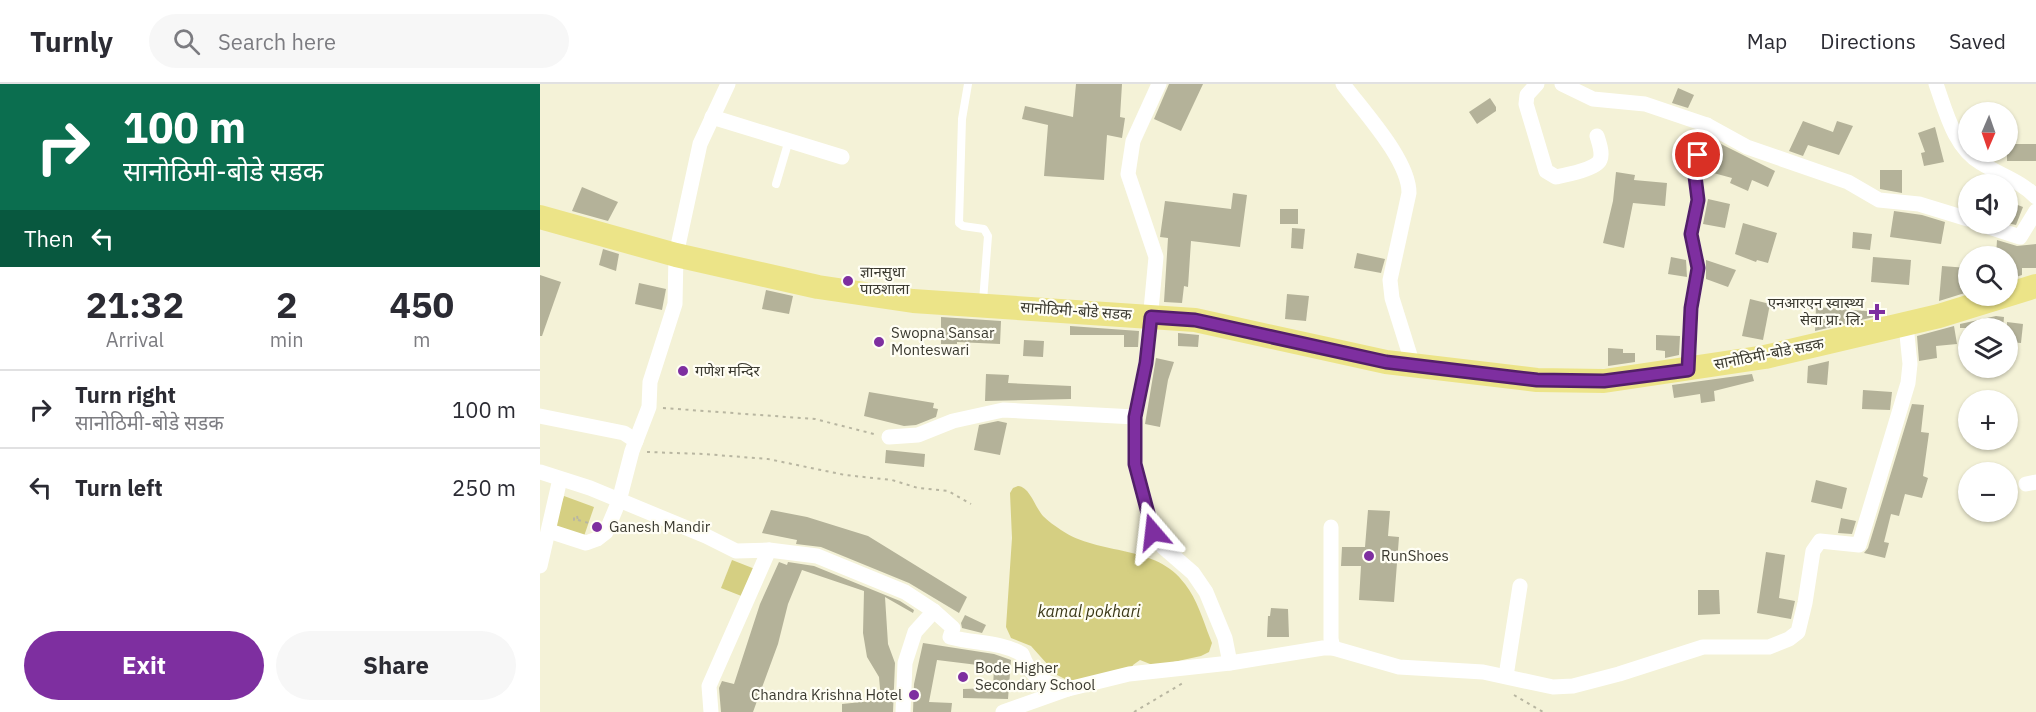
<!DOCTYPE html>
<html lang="en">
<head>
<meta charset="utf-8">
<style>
	body { margin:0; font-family:"IBM Plex Sans","Noto Sans Devanagari",sans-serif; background:#f7f7f7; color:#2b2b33; height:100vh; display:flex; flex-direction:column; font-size:22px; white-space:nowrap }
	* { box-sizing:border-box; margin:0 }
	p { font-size:20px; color:#7c7c81 }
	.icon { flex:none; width:33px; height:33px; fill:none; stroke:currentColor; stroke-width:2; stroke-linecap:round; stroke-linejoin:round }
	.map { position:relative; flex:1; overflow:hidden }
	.sheet { display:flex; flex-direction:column; background:#fff; width:540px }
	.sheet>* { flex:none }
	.top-card { background:#0b6e4f; color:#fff; overflow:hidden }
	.needle { width:39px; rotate:182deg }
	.buttons { position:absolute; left:1418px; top:18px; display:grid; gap:12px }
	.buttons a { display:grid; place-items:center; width:60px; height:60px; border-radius:50%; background:#fff; box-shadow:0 2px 4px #0004; font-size:30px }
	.pin { position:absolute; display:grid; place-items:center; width:51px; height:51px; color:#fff; margin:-26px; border:3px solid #fff; border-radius:50%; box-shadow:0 2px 6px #0007 }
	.me { position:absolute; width:66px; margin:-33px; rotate:343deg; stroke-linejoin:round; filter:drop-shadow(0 0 4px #0008) }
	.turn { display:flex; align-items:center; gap:21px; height:126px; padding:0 24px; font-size:27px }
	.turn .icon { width:78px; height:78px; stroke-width:2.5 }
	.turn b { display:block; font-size:42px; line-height:51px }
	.then { display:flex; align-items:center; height:57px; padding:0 24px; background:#0003; gap:12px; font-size:22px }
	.eta { display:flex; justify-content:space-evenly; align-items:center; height:102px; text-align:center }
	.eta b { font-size:36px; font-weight:700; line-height:42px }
	.primary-button { display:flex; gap:12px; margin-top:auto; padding:12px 24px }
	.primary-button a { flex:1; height:69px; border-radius:36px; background:#7e2fa0; color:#fff; font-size:24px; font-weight:700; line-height:69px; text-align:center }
	.primary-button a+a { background:#f7f7f7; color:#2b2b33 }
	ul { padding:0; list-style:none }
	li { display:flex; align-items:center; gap:18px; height:78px; padding:0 24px; border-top:2px solid #e1e1e2 }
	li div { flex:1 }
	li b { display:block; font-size:22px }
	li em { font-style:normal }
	header { display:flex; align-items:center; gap:36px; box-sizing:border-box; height:84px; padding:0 30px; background:#fff; border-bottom:2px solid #e1e1e2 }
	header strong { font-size:28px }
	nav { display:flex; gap:33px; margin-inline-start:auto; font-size:21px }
	.search { width:420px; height:54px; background:#f7f7f7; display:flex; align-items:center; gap:15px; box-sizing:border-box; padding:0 21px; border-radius:33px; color:#7c7c81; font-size:22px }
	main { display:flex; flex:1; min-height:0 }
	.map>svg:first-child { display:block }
	.water { fill:#d5cf82 }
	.building { fill:#b4b299 }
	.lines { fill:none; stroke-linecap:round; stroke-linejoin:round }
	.path { stroke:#b8b6a1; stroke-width:2; stroke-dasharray:3 4.5; stroke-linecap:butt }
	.service { stroke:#fff; stroke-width:8 }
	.minor { stroke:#fff; stroke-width:15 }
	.primary { stroke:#ece488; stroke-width:24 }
	.route-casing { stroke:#521f68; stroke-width:15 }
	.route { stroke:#7e2fa0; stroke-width:10 }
	.poi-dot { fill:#7e2fa0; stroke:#fffef4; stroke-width:2 }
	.labels { text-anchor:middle; stroke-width:4.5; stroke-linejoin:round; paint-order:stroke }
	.poi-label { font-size:15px; fill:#3b3a30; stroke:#fffef4; text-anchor:start }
	.street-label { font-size:15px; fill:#3b3a30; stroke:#fffef4 }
	.water-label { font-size:16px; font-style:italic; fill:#3a3716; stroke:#fffef4 }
</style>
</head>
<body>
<header>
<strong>Turnly</strong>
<div class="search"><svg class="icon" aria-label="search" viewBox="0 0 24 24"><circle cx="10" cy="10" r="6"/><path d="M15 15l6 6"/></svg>Search here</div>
<nav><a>Map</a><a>Directions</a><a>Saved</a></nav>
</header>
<main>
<section class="sheet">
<div class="top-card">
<div class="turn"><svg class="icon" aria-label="right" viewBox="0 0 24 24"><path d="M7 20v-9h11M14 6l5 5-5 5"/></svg><div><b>100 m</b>सानोठिमी-बोडे सडक</div></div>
<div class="then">Then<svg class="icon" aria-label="left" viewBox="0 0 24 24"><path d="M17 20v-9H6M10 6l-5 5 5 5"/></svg></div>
</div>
<div class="eta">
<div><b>21:32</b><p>Arrival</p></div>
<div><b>2</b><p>min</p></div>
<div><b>450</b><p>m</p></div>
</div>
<ul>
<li><svg class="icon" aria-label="right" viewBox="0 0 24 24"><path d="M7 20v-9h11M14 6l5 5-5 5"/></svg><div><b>Turn right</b><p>सानोठिमी-बोडे सडक</p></div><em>100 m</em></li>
<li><svg class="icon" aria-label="left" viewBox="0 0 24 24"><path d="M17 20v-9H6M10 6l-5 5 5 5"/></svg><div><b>Turn left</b></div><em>250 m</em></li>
</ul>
<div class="primary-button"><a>Exit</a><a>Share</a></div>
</section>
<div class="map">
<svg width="1496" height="628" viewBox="0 0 1496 628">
	<rect width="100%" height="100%" fill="#f4f2d7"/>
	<!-- water -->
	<g class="water">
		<path d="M 478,402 C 490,403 495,423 503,432 C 508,437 515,442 521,446 C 559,472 617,460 645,500 C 657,515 663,536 670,554 L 672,559 L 669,568 L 661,572 L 615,582 L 600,576 L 593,581 L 590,588 L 537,597 L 525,595 L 517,591 L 491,562 L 471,554 L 466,543 L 472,454 L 470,409 L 473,404 Z"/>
		<polygon points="24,412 54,423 43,455 13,444"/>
		<polygon points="192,476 215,485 204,513 181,504"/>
	</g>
	<!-- building -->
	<g class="building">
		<polygon points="536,0 582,0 580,33 585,34 582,54 567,51 564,96 504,92 508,41 482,35 485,22 533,33"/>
		<polygon points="629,0 663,0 641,47 614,35"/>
		<polygon points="1138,4 1154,11 1148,24 1132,19"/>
		<polygon points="950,14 956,23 956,27 937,40 929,28"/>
		<polygon points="1263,37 1293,48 1297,37 1313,42 1299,71 1268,61 1263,72 1249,67"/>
		<polygon points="1395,43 1404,78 1384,82 1381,69 1385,68 1378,49"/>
		<polygon points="1173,56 1235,87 1228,103 1212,96 1208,107 1190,99 1192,94 1166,87"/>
		<rect x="1467" y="60" width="29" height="17"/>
		<polygon points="1340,86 1362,86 1362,109 1340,105"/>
		<polygon points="1076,88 1095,91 1094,96 1127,99 1125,122 1093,119 1084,164 1063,159 1073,117"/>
		<polygon points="42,103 78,118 68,137 32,127"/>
		<polygon points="693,109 707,111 700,163 651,157 648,203 644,202 642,219 624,218 628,154 620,153 625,117 691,125"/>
		<polygon points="1168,115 1190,120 1185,144 1163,140"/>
		<polygon points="1467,117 1483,123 1476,141 1467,139"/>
		<rect x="740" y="125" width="18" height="15"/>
		<polygon points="1354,127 1382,131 1405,138 1401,160 1350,153"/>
		<polygon points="1203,139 1237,149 1228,179 1217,176 1216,178 1195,170"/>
		<polygon points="752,144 765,145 763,165 751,164"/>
		<polygon points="1313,148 1332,150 1330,166 1312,164"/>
		<polygon points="1457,156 1477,162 1496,160 1496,184 1482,184 1482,191 1467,196 1467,172 1456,172"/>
		<polygon points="63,165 79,170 76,187 59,181"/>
		<polygon points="817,169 845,175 841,189 814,184"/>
		<polygon points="1131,173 1146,176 1147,193 1128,190"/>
		<polygon points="1333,173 1371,176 1369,201 1331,198"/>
		<polygon points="1166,176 1196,186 1188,203 1166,195"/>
		<polygon points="1402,182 1428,184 1428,208 1399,217"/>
		<polygon points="0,191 21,198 2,252 0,252"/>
		<polygon points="99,199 126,205 122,226 95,220"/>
		<polygon points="226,206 253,212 249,230 222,225"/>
		<polygon points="747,210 769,212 766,237 745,235"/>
		<polygon points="1210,215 1230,220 1223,256 1202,252"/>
		<polygon points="1276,223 1338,228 1338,232 1275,247"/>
		<polygon points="1456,232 1464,233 1463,244 1420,244 1420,240"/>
		<polygon points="401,233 461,237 460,260 417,258 417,260 401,260"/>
		<polygon points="1467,238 1483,240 1481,259 1467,258"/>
		<polygon points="530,242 599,247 598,263 584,263 584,251 530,251"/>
		<polygon points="1414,242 1417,260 1396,262 1397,274 1379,277 1377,252"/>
		<polygon points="638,249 659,251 658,263 638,262"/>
		<polygon points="1116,251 1140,252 1139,271 1125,274 1125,267 1116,266"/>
		<polygon points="484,256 504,257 503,273 483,272"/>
		<polygon points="1068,264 1083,265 1083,269 1095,269 1095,278 1068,282"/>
		<polygon points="616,274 634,278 628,296 620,343 605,340"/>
		<polygon points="1289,277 1287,301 1267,299 1268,282"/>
		<polygon points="446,290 469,291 468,299 531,302 531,315 445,317"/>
		<polygon points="1212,290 1214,297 1174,307 1175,317 1161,319 1160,310 1134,314 1132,301"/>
		<polygon points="1323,306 1352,308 1350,326 1322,325"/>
		<polygon points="329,308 394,319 393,324 398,325 396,333 376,341 364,342 324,332"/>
		<polygon points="1372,320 1384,321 1381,348 1389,349 1383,392 1388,394 1382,414 1365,410 1359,432 1351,430 1344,458 1349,459 1345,474 1324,469 1328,464"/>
		<polygon points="458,337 467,339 460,371 434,366 439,341"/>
		<polygon points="346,366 385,370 384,383 345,379"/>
		<polygon points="1276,396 1307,404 1302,425 1271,418"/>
		<polygon points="231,426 267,433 328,452 427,513 419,529 369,499 281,463 256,460 257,456 222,449"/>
		<polygon points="828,426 850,427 848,452 859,453 854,518 819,516 821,482 801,482 802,463 825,463"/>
		<polygon points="1301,434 1316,437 1312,450 1298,449"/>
		<polygon points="1226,468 1245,471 1239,514 1255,517 1251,535 1217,529"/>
		<polygon points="239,478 247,481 248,478 274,482 360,517 374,526 373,529 345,513 348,560 355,579 353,628 302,628 302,620 341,616 339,593 327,573 323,549 324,507 262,486 248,520 238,560 213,628 181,628 179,604 182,597 194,600 220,520"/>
		<polygon points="1158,506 1179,506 1180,530 1158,531"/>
		<polygon points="731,524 748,525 749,553 727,553 728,532 730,532"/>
		<polygon points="425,531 446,541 442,549 422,544 421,539"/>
		<polygon points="383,559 454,570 471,576 468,615 423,614 423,605 453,604 454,583 397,576 389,618 412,619 411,628 373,628 374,600"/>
	</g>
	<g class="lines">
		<!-- path -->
		<g class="path">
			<polyline points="123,324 275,335 334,350"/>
			<polyline points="107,368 164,370 228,375 305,391 352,396 378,404 408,407 431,420"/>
			<polygon points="37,432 38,436 34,436 34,433"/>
			<polyline points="38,436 52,440"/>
			<polyline points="974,611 1003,628"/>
			<polyline points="594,628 643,599"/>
		</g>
		<!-- service -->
		<g class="service">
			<polyline points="428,0 422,35 419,139 423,142 444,145 448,152 443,217"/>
			<polyline points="236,100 249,56"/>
		</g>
		<!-- minor -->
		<g class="minor">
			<polyline points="619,0 593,57 588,90 616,173 606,279 595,333 595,380 613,448 623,463 653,489 666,508 685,554 690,579"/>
			<path d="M 803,0 C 824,28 869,76 869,109 L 850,196 L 852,214 L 873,281"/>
			<path d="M 997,0 L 987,11 L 986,20 L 1006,87 L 1016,93 C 1026,91 1057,85 1060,76 C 1063,69 1059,59 1057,52"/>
			<polyline points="1022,0 1053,15 1105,20 1167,41 1207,63 1308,98 1339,116 1379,120 1428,135"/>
			<path d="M 1396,0 C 1406,28 1414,63 1441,79 C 1460,91 1481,97 1496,113"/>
			<polyline points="172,33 302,73"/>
			<polyline points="1440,140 1480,153 1496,127"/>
			<polyline points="1148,286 1151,224 1158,184 1151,150 1158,115 1155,92 1158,71 1167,41"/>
			<polyline points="0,332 84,349 96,357"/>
			<polyline points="349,353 378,351 413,337 463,326 595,333"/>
			<path d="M 0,388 L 50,404 L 166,452 L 196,467 L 229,466 L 277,472 L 365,508 L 394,527 L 413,544 L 410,553 C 436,560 459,557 482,570 C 491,595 503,598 528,605"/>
			<polyline points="1486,400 1496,398"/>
			<polyline points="791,443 791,555 793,564"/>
			<polyline points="9,447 46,459 57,455 66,448 79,417 92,367 109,323 110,298 135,220 136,171 160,60 188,0"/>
			<polyline points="0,482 20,395"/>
			<polyline points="966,592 980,502"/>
			<polyline points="171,628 169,602 229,466"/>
			<polyline points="363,628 365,579 375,548 394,527"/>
			<polyline points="463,628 528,605 589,590 690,579 783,564 793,564 859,583 943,588 1013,603 1033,602 1079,590 1163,563 1229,563 1249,555 1258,548 1265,519 1273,467 1280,457 1319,461 1368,299 1370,280 1366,241"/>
		</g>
		<!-- primary -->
		<polyline class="primary" points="0,133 136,171 278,203 373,217 655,236 846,278 997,296 1064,297 1225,273 1399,232 1496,202"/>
	</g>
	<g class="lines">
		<!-- route casing -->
		<g class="route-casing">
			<polyline id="route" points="613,448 595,380 595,333 606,279 611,233 655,236 846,278 997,296 1064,297 1148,286 1151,224 1158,184 1151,150 1158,116 1155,92 1158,71"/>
		</g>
		<!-- route -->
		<use href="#route" class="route"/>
	</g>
	<!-- markers -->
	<g class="poi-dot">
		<circle cx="308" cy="197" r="6"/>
		<path d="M1334 219h6v6h6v6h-6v6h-6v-6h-6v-6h6z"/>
		<circle cx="339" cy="258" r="6"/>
		<circle cx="143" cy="287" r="6"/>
		<circle cx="57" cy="443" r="6"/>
		<circle cx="829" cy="472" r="6"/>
		<circle cx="423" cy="593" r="6"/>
		<circle cx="374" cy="611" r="6"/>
	</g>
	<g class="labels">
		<!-- poi labels -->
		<g class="poi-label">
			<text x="320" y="193">ज्ञानसुधा<tspan x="320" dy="17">पाठशाला</tspan></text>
			<text x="1324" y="224" text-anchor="end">एनआरएन स्वास्थ्य<tspan x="1324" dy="17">सेवा प्रा. लि.</tspan></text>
			<text x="351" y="254">Swopna Sansar<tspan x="351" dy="17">Monteswari</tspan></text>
			<text x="155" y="292">गणेश मन्दिर</text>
			<text x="69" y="448">Ganesh Mandir</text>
			<text x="841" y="477">RunShoes</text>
			<text x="435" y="589">Bode Higher<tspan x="435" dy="17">Secondary School</tspan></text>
			<text x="362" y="616" text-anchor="end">Chandra Krishna Hotel</text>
		</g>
		<!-- street labels -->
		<g class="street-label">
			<text transform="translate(536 227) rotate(4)" y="5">सानोठिमी-बोडे सडक</text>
			<text transform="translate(1229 270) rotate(-11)" y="5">सानोठिमी-बोडे सडक</text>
		</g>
		<!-- water labels -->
		<g class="water-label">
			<text x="549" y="533">kamal pokhari</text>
		</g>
	</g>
</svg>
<div class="buttons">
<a><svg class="needle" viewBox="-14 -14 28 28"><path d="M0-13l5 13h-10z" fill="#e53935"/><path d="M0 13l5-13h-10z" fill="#7c7c81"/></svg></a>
<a><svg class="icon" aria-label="sound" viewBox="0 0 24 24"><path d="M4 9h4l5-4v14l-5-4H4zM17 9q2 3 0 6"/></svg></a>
<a><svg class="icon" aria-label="search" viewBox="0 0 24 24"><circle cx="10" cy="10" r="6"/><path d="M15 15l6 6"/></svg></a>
<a><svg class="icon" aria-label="layers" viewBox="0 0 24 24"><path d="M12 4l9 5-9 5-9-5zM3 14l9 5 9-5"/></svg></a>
<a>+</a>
<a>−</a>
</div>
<div class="pin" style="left:1158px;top:71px;background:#d93025"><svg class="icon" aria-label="arrive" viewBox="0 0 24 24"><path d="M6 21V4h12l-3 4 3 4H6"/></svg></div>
<svg class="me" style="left:613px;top:448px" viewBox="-20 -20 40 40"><path d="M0-17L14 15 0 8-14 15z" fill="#7e2fa0" stroke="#fff" stroke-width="4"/></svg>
</div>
</main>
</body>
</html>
